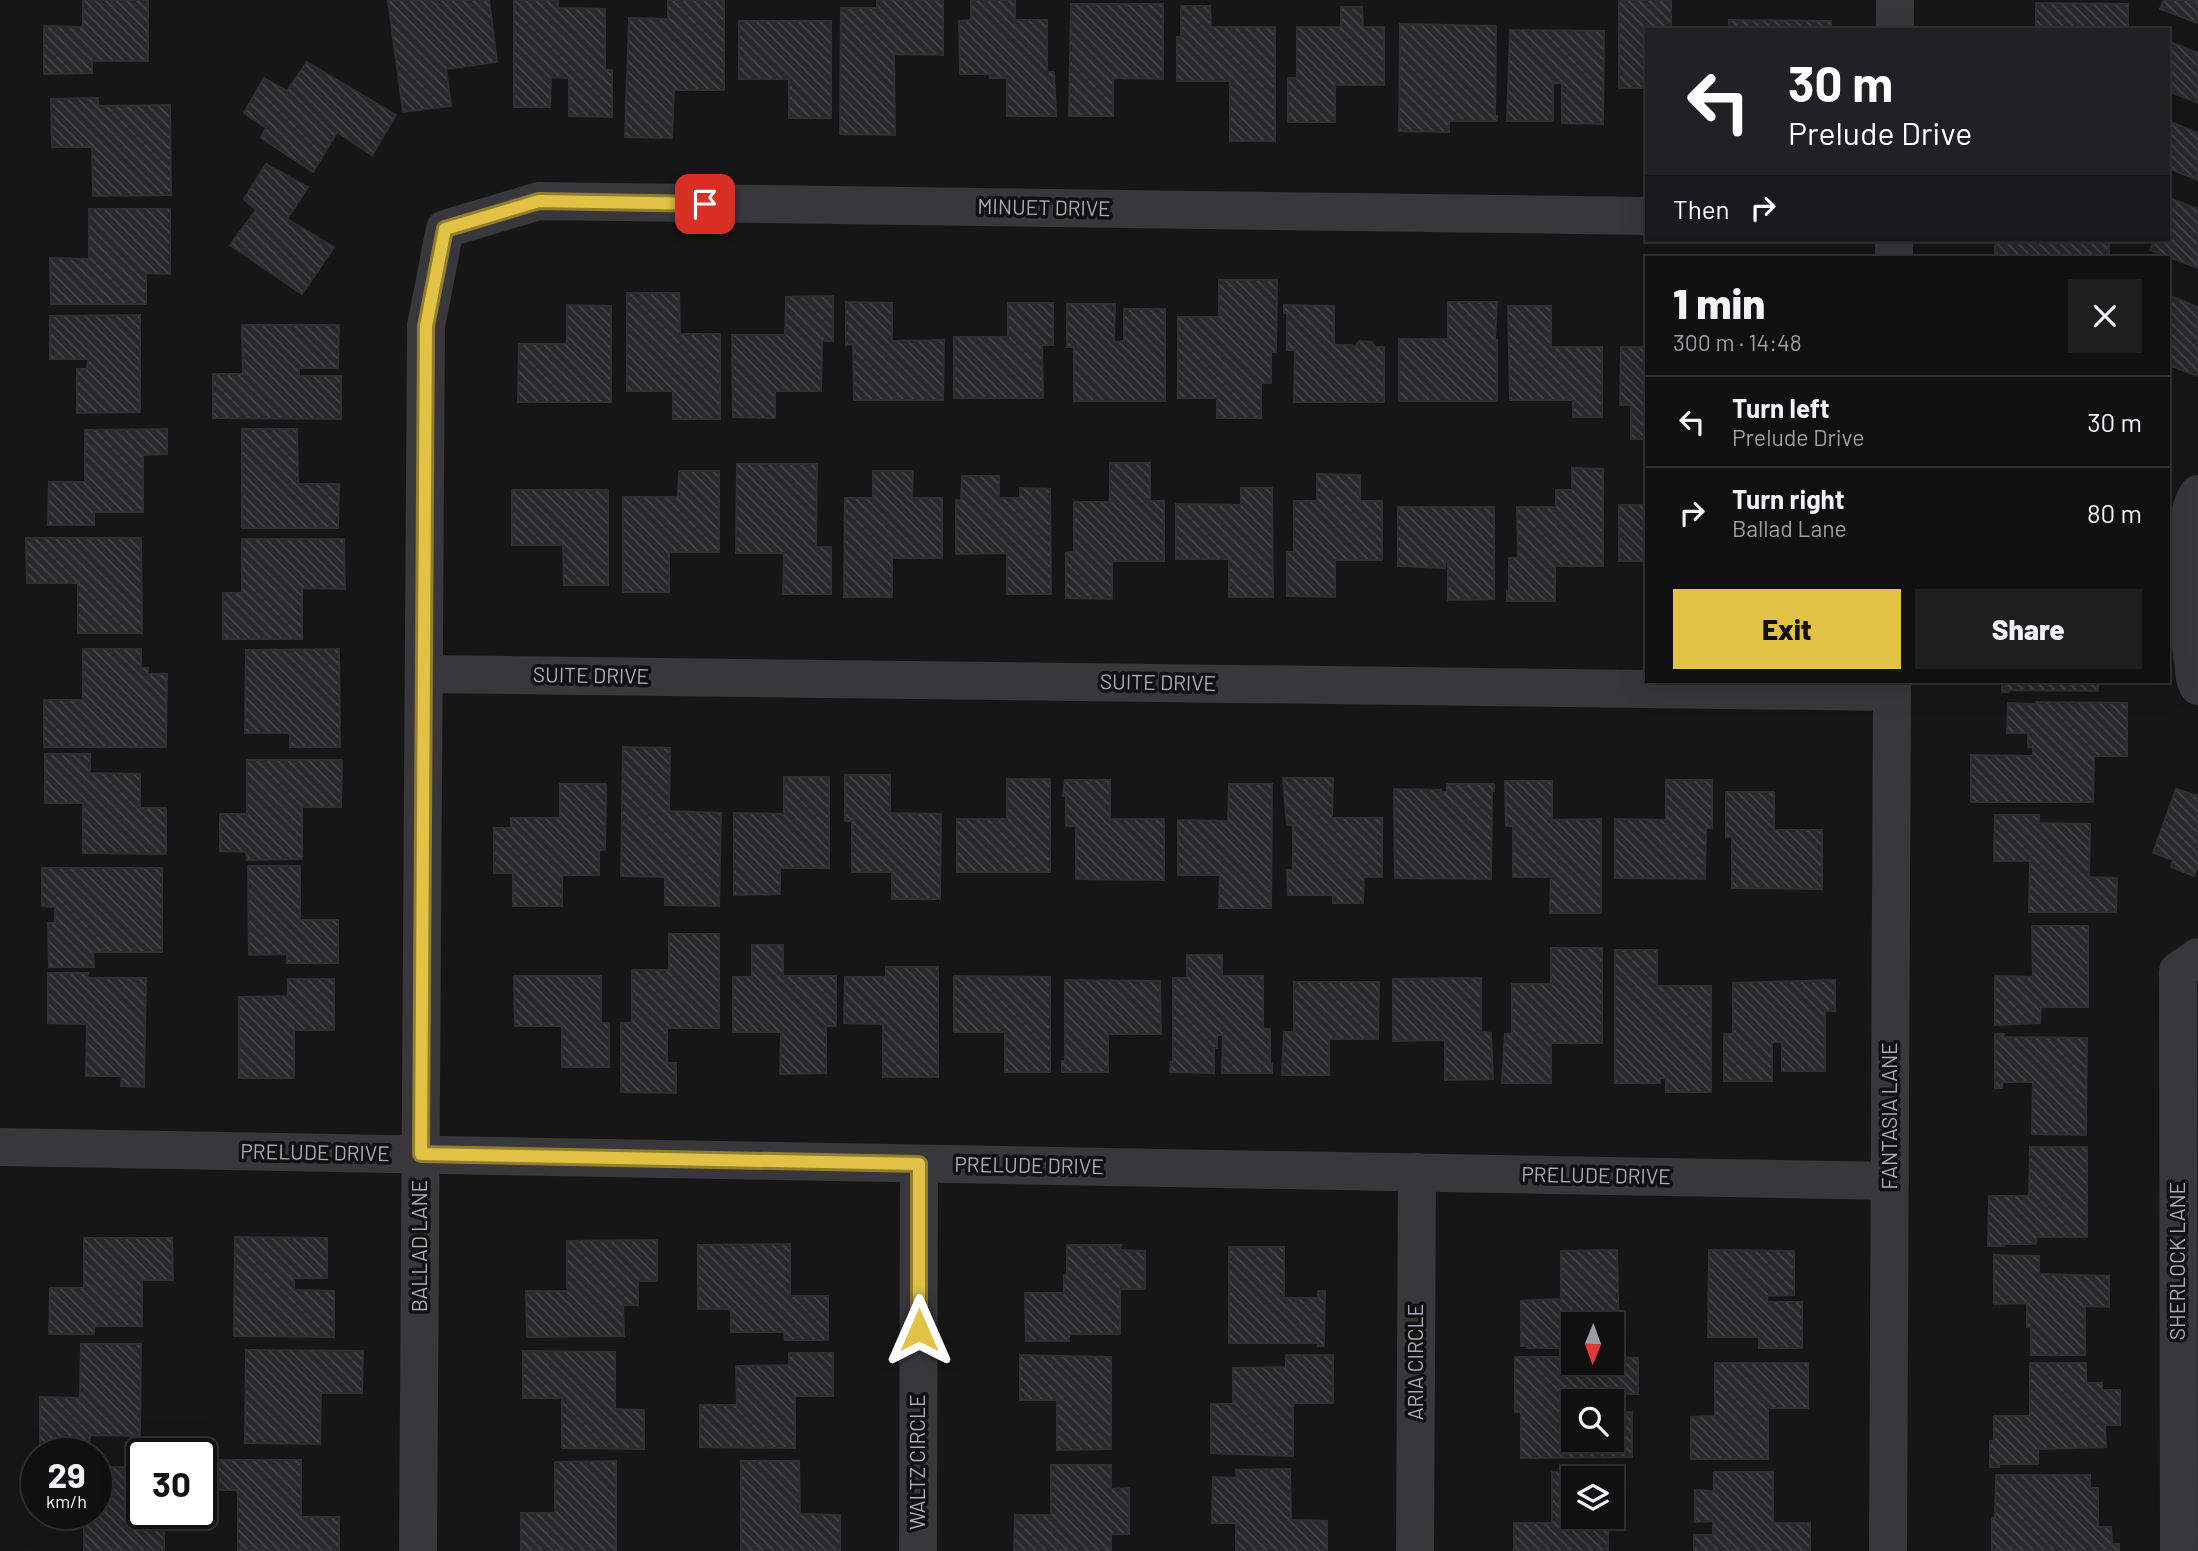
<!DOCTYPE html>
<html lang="en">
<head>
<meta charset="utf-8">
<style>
	body { margin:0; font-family:Barlow,sans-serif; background:#1e1e1f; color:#f1f3f6; height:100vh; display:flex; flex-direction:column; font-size:26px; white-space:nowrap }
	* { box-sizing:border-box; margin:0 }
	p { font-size:23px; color:#9c9d9f }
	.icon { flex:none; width:38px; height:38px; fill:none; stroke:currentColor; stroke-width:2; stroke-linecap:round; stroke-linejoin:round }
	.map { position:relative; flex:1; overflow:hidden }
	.panel { position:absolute; left:1645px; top:256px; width:525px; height:427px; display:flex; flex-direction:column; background:#101011; border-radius:0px; box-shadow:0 7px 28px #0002,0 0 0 2px #303031 }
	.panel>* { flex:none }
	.hud { position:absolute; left:1645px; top:28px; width:525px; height:214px; border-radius:0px; box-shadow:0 7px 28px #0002,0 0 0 2px #303031; background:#202124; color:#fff; overflow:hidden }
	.needle { width:46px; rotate:181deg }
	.controls { position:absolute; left:1561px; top:1312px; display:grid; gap:14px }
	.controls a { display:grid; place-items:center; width:63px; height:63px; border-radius:0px; background:#101011; box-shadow:0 7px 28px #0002,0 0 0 2px #303031; font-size:35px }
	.speed { position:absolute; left:21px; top:1438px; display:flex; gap:14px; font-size:35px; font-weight:700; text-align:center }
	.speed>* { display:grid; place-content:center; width:91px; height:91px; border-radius:50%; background:#101011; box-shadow:0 7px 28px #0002,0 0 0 2px #303031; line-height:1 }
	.speed small { font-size:18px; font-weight:400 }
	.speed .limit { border:4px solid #111; border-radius:10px; background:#fff; color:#111 }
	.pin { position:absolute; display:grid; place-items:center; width:60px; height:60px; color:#fff; margin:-30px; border-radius:14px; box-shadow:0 4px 10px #0006 }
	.me { position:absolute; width:77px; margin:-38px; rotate:0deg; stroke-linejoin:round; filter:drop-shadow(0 0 5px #0008) }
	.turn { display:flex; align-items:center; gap:24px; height:147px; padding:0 28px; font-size:32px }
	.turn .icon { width:91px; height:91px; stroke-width:2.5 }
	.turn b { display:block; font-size:49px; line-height:60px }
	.then { display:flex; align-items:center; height:66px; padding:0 28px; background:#0003; gap:14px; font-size:26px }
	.round { display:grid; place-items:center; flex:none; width:74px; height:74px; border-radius:0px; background:#1e1e1f }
	.headline { display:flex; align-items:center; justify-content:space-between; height:119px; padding:0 28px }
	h1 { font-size:42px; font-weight:800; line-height:52px }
	.primary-button { display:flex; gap:14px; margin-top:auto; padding:14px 28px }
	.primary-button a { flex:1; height:80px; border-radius:0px; background:#e1c245; color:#111; font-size:28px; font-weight:800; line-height:80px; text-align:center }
	.primary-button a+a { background:#1e1e1f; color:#f1f3f6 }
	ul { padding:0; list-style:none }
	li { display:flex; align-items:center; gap:21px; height:91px; padding:0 28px; border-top:2px solid #303031 }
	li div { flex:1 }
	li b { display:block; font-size:26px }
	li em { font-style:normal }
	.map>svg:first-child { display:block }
	.building { fill:url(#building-back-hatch); stroke:#303033; stroke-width:2 }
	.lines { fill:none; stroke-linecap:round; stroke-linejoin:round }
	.minor { stroke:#37373c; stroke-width:38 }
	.route-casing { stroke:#927e2d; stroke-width:18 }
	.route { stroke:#e1c245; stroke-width:12 }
	.labels { text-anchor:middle; stroke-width:7; stroke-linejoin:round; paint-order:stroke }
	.street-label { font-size:21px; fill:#a9abb6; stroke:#111112 }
</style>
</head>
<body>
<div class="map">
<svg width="2198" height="1551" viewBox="0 0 2198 1551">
	<defs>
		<pattern id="building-back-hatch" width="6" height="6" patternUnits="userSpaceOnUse" patternTransform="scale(1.75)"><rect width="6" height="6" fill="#29292b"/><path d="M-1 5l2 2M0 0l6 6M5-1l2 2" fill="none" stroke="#454548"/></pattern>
	</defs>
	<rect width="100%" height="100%" fill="#161617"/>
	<!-- building -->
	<g class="building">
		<polygon points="83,0 148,0 148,61 92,61 92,73 44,74 44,26 83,27"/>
		<polygon points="388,0 489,0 497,62 446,69 451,106 403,112"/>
		<polygon points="514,0 558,0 558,8 605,9 605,70 612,70 612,117 569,116 569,78 551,77 550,107 514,107"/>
		<polygon points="668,0 724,0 724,90 674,90 672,138 625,137 629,18 668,19"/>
		<polygon points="877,0 943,0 943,55 894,54 895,135 840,134 841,8 877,8"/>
		<polygon points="971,0 1015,0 1015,20 1047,20 1047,72 1054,72 1056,116 1007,116 1007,78 990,78 990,74 960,74 959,21 971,20"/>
		<polygon points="1619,0 1671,0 1671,27 1704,28 1704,30 1647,30 1647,88 1619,88"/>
		<polygon points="2164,0 2198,0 2198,23 2160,9"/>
		<polygon points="2036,3 2128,4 2128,30 2036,30"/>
		<polygon points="1071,4 1163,4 1163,79 1113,78 1113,116 1069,116"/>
		<polygon points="1181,6 1210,6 1211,27 1275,27 1275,141 1230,141 1230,81 1177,81 1177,37 1181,37"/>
		<polygon points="1341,7 1362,7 1363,27 1384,27 1384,85 1335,85 1335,122 1288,122 1288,78 1297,78 1297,27 1341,27"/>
		<polygon points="1729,20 1831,21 1831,30 1729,30"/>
		<polygon points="739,21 831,21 831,118 789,118 789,79 739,79"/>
		<polygon points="1400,24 1496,26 1495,116 1497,116 1497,121 1449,121 1449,132 1399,131"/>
		<polygon points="1510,30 1604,31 1603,124 1562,123 1562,83 1553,83 1553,121 1507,121"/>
		<polygon points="2168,41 2198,53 2198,103 2168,91"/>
		<polygon points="307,62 396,115 372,155 337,132 313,172 261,138 266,128 244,113 264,78 287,91"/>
		<polygon points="98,98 98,106 170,105 171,195 93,196 92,147 52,147 51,99"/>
		<polygon points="2168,121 2198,133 2198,180 2168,168"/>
		<polygon points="266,164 308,187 287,219 334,247 302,294 230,245 256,210 244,199"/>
		<polygon points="2169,198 2198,209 2198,268 2150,250 2154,240 2168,240"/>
		<polygon points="89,209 170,209 170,274 146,273 146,304 51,304 50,258 89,259"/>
		<rect x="1995" y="240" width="114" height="17"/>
		<polygon points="1219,280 1277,280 1276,352 1271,352 1271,383 1261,383 1261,418 1217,418 1217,398 1178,398 1178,317 1219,317"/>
		<polygon points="627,293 679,293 680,334 720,334 720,419 673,419 673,391 627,391"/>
		<polygon points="2168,295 2198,307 2198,376 2168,365"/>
		<polygon points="833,296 833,341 822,341 821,391 775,391 775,418 733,417 732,335 785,335 786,297"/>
		<polygon points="846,302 892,303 892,341 944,340 943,400 854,400 853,344 846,345"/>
		<polygon points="1448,302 1497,302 1495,340 1497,340 1497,401 1399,401 1399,339 1448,339"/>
		<polygon points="1008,303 1053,303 1053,345 1042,345 1043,398 954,398 954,337 1008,337"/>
		<polygon points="1067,304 1115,304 1114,342 1124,341 1124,309 1165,309 1165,401 1074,401 1074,347 1067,347"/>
		<polygon points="567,305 611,306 611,402 518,402 519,344 567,344"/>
		<polygon points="1284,305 1334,306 1334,345 1352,345 1355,347 1359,341 1372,342 1375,347 1384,347 1384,402 1294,402 1295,350 1287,350 1287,313 1284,313"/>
		<polygon points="1508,306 1551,306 1551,347 1602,347 1602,417 1573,417 1573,400 1510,400"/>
		<polygon points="140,315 140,412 77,413 77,369 87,369 88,359 50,359 50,316"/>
		<polygon points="242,325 339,325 338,368 299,368 299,376 341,376 341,419 213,418 213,374 243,374"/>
		<polygon points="1621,347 1647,347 1647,439 1631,439 1631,405 1620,405"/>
		<polygon points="167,429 167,454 143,455 143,512 94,512 94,525 48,525 49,482 85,482 85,430"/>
		<polygon points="242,429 297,429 298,484 339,484 338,528 242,528"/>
		<polygon points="1110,463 1150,463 1150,501 1164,501 1164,561 1112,561 1112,599 1066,598 1066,553 1074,552 1074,502 1110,502"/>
		<polygon points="737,464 817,464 816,547 831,547 831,594 783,594 784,553 736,553"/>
		<polygon points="1572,468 1603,469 1603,566 1555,566 1555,601 1507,601 1507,591 1509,592 1509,558 1518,558 1517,507 1556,507 1556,490 1572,490"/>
		<polygon points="679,471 719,471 719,552 669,552 669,592 623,592 623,497 678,497"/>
		<polygon points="873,471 913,471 912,498 942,498 942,558 892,558 892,597 844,597 845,498 873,498"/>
		<polygon points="1317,474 1360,475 1360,501 1382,501 1382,560 1335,560 1335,597 1287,596 1287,552 1294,552 1294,501 1317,501"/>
		<polygon points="962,476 999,476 999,498 1020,498 1020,488 1050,489 1051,594 1007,594 1007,553 956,554 956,500 961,500"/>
		<polygon points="1241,488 1272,488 1273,597 1229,597 1229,559 1176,559 1176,504 1241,505"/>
		<polygon points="512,490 608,490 608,585 564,585 563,545 512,545"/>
		<rect x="1619" y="505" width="28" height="56"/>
		<polygon points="1398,507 1494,507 1494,599 1448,600 1448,561 1445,561 1445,568 1398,566"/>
		<polygon points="26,538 141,538 142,633 78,633 78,583 27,583"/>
		<polygon points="242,539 344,539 345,589 302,588 302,639 223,639 223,593 242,593"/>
		<polygon points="83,649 141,649 141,668 148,668 148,674 167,674 166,747 44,747 44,700 83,700"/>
		<polygon points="339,649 340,747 290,747 290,733 245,733 246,650"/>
		<polygon points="2002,681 2098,681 2098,691 2009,690 2009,692 2002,692"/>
		<polygon points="2036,702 2127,703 2127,756 2094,756 2093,802 1971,802 1971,755 2033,756 2033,747 2028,747 2028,733 2007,733 2008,703 2036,704"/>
		<polygon points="623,747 670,748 669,811 721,813 719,906 665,905 665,877 621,876"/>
		<polygon points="45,754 90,754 90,773 140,774 140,808 166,808 166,854 83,853 83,803 45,803"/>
		<polygon points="247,760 342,760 341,807 302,807 302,859 247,860 246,852 220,851 220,814 247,814"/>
		<polygon points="845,775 890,775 890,813 941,814 940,899 892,899 892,872 852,872 852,821 845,821"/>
		<polygon points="784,777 829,777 829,868 780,868 780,894 734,895 734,813 784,814"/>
		<polygon points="1283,778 1333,778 1332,818 1382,818 1382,877 1364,877 1363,903 1333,903 1333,895 1288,895 1287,870 1293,870 1293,825 1287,825"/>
		<polygon points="1007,779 1050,779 1050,872 957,872 957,819 1007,819"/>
		<polygon points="1065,780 1110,780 1110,819 1164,819 1164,880 1076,879 1076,826 1066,826 1066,796 1063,796"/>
		<polygon points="1666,780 1712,780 1712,828 1706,828 1705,879 1615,878 1615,819 1666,820"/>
		<polygon points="1505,781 1552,781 1552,820 1601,819 1601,913 1550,913 1551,877 1513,877 1513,826 1506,826"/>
		<polygon points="560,784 606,784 605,850 599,850 599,875 562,875 562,906 513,906 513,873 494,873 494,828 511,828 511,818 560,818"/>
		<polygon points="1229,784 1272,784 1271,908 1219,908 1220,875 1178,875 1178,820 1228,821"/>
		<polygon points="1447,784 1494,784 1494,791 1492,791 1491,879 1395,878 1394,789 1441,790 1441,792 1447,792"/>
		<polygon points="2176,789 2197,796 2198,793 2198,865 2194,876 2171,867 2173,860 2153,853"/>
		<polygon points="1726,792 1774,792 1774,830 1822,830 1822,889 1732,888 1732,837 1726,837"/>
		<polygon points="1995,815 2039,815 2039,823 2090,824 2089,877 2117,878 2116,912 2029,912 2030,861 1994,861"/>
		<polygon points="248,866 300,866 300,920 338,920 338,963 287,963 287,954 249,955"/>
		<polygon points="42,868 162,868 162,952 93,952 94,967 49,967 48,923 55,923 55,907 42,906"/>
		<polygon points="2032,926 2088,926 2088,1007 2041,1007 2040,1023 1995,1025 1995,976 2033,977"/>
		<polygon points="669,934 719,934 719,1028 667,1028 667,1063 676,1063 676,1093 621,1092 621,1023 632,1023 632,970 669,970"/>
		<polygon points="752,945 783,945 783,976 836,976 836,1026 826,1026 826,1073 780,1074 781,1032 733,1032 733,977 752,977"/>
		<polygon points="1551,948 1602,948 1602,1043 1551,1043 1551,1083 1502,1083 1505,1034 1512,1034 1512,984 1551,984"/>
		<polygon points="1615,950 1657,950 1657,986 1711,986 1711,1092 1666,1092 1666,1078 1660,1078 1660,1083 1615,1083"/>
		<polygon points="1187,955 1222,955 1222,976 1263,976 1263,1029 1270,1029 1270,1065 1272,1064 1272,1073 1222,1073 1223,1035 1217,1035 1217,1048 1214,1048 1214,1073 1170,1072 1171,1062 1173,1062 1173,978 1187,978"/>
		<polygon points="886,967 938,967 938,1077 883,1077 883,1024 844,1023 845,977 886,977"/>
		<polygon points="48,973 88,973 87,978 146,978 144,1087 121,1086 122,1076 86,1076 87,1024 48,1023"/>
		<polygon points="514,976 601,976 601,1023 609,1023 609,1067 562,1067 562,1026 515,1026"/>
		<polygon points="954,976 1050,977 1050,1072 1005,1072 1005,1032 954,1032"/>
		<polygon points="1481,978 1481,1032 1491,1033 1493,1079 1445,1080 1445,1040 1393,1041 1393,979"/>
		<polygon points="288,979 334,979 334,1030 294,1030 294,1078 239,1078 239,997 288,996"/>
		<polygon points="1065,980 1160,981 1161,1034 1108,1034 1108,1072 1062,1072 1062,1061 1065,1061"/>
		<polygon points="1835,980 1835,1011 1825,1011 1825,1071 1782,1071 1782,1042 1772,1042 1772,1081 1724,1081 1724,1034 1733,1034 1733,983"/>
		<polygon points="1294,982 1379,982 1378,1039 1329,1039 1329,1075 1282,1075 1284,1032 1294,1032"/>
		<polygon points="1995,1034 2004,1034 2004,1037 2087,1038 2086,1135 2032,1134 2033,1082 2002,1082 2002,1088 1995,1088"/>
		<polygon points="2030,1147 2087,1147 2087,1237 2037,1237 2036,1244 2003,1244 2004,1246 1988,1246 1989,1196 2029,1196"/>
		<polygon points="235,1237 327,1238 327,1278 294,1278 294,1290 334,1291 334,1337 234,1336"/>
		<polygon points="84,1238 172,1238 173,1280 142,1280 142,1326 94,1326 94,1334 49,1334 50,1288 84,1288"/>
		<polygon points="657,1240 657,1281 638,1281 638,1305 623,1305 624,1336 527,1337 526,1291 567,1291 567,1241"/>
		<polygon points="790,1244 790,1296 828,1296 828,1340 785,1340 784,1332 731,1332 731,1309 698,1309 698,1245"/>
		<polygon points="1067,1245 1121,1245 1120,1250 1145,1251 1145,1289 1120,1289 1120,1334 1069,1334 1069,1341 1026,1341 1025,1293 1064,1293 1064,1275 1067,1275"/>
		<polygon points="1229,1247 1284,1247 1284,1298 1318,1298 1318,1291 1325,1291 1324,1346 1318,1346 1318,1343 1229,1343"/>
		<polygon points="1617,1250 1619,1348 1612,1348 1612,1325 1573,1325 1573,1341 1568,1341 1569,1348 1527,1348 1527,1346 1521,1346 1521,1301 1561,1299 1561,1251"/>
		<polygon points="1709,1250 1794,1251 1794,1295 1767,1296 1767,1302 1802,1302 1802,1348 1759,1348 1759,1337 1708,1337"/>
		<polygon points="1994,1255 2039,1256 2039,1274 2109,1276 2109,1307 2085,1306 2085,1355 2031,1355 2031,1327 2027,1327 2027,1303 1994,1304"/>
		<polygon points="81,1344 141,1344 140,1436 90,1435 89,1446 40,1445 40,1397 80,1398"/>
		<polygon points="246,1350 363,1351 362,1393 321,1393 320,1444 245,1443"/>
		<polygon points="523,1351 615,1352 615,1409 644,1410 644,1449 562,1448 562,1398 523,1398"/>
		<polygon points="789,1353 833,1353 833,1396 795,1396 795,1448 700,1447 700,1405 737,1405 736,1366 789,1365"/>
		<polygon points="1020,1355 1111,1357 1111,1449 1057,1450 1057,1400 1020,1400"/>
		<polygon points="1286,1355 1333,1355 1333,1403 1293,1403 1293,1456 1211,1453 1211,1404 1233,1404 1233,1368 1286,1367"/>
		<polygon points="1515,1357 1573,1357 1573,1363 1612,1363 1612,1357 1638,1358 1638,1394 1608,1394 1608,1402 1573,1402 1573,1440 1612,1440 1612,1412 1632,1412 1632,1457 1521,1458 1521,1412 1515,1412"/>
		<polygon points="1715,1363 1808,1363 1808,1408 1768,1408 1768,1459 1691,1459 1691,1417 1715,1416"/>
		<polygon points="2030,1363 2086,1363 2086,1383 2102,1383 2102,1390 2120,1390 2120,1425 2105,1425 2106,1447 2038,1449 2038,1464 1999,1464 1999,1467 1990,1467 1990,1441 1994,1441 1994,1416 2030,1416"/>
		<polygon points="212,1460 301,1460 301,1517 339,1517 339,1551 238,1550 238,1490 212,1490"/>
		<polygon points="616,1461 616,1551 521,1551 521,1513 555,1513 555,1462"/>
		<polygon points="741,1461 799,1461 800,1514 840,1515 840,1551 741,1551"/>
		<polygon points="1051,1465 1111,1465 1111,1489 1129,1488 1129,1534 1111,1534 1111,1551 1014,1551 1015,1515 1051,1515"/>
		<polygon points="96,1467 141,1467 142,1514 164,1514 164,1551 84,1551 84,1514 96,1514"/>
		<polygon points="1290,1469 1291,1520 1327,1521 1327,1551 1236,1551 1236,1523 1212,1523 1213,1477 1237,1478 1236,1470"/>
		<polygon points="1552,1472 1608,1473 1608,1479 1573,1479 1573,1517 1608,1517 1608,1551 1514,1551 1514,1523 1552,1523"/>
		<polygon points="1714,1472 1773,1472 1773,1523 1810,1523 1810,1551 1694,1551 1694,1535 1713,1535 1713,1521 1695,1522 1695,1490 1714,1491"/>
		<polygon points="1996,1475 2090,1475 2090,1488 2098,1488 2098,1527 2111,1527 2112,1544 2119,1544 2119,1551 1992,1551 1992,1518 1995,1518"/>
	</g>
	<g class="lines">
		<!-- minor -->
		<g class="minor">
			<polyline points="1895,30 1895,0"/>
			<polyline points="1894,257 1894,240"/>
			<path d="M 2198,494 C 2190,506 2190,517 2188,530 C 2182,581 2189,628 2195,678 L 2198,686"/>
			<polyline points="424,674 1892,692"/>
			<polyline points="0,1147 1890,1181"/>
			<polyline points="418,1551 426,326 445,229 539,201 1647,216"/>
			<polyline points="918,1551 919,1164"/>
			<polyline points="1415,1551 1417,1172"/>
			<polyline points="1888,1551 1892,681"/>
			<polyline points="2179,1551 2178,971 2198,957"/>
		</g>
	</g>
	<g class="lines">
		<!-- route casing -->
		<g class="route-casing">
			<polyline id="route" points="705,204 539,201 445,229 426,326 421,1154 919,1164 919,1330"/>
		</g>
		<!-- route -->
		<use href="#route" class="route"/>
	</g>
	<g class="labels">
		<!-- street labels -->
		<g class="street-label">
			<text transform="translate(1044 208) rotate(1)" y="7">MINUET DRIVE</text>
			<text transform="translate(591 676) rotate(1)" y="7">SUITE DRIVE</text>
			<text transform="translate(1158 683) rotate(1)" y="7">SUITE DRIVE</text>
			<text transform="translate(1890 1116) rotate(-90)" y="7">FANTASIA LANE</text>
			<text transform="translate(315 1153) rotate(1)" y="7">PRELUDE DRIVE</text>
			<text transform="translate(1029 1166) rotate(1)" y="7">PRELUDE DRIVE</text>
			<text transform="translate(1596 1176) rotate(1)" y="7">PRELUDE DRIVE</text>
			<text transform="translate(420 1246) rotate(-90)" y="7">BALLAD LANE</text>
			<text transform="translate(2178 1261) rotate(-90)" y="7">SHERLOCK LANE</text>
			<text transform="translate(1416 1362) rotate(-90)" y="7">ARIA CIRCLE</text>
			<text transform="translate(918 1462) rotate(-90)" y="7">WALTZ CIRCLE</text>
		</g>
	</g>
</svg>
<div class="controls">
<a><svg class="needle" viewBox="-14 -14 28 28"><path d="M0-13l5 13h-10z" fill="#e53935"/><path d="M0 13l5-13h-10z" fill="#9c9d9f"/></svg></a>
<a><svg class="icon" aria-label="search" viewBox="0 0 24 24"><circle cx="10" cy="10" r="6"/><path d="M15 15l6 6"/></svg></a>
<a><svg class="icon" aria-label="layers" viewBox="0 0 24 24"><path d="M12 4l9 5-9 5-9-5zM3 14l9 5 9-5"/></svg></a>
</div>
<div class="speed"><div>29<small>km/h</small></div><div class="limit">30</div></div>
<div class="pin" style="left:705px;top:204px;background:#d93025"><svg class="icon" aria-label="arrive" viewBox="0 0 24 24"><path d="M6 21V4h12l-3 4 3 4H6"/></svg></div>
<svg class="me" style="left:919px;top:1330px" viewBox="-20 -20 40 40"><path d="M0-17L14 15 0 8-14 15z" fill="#e1c245" stroke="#fff" stroke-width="4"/></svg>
<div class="hud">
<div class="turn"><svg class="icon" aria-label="left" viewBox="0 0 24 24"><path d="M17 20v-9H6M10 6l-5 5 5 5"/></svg><div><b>30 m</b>Prelude Drive</div></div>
<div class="then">Then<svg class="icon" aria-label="right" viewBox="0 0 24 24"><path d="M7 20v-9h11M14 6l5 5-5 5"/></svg></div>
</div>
<section class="panel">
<div class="headline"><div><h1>1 min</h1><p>300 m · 14:48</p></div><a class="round"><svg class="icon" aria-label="close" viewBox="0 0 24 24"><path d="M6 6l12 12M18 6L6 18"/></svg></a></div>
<ul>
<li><svg class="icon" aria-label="left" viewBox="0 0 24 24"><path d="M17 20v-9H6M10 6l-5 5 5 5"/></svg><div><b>Turn left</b><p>Prelude Drive</p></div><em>30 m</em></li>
<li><svg class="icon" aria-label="right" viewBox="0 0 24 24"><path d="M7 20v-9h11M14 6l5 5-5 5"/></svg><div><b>Turn right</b><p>Ballad Lane</p></div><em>80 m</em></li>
</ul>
<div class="primary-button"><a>Exit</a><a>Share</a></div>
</section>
</div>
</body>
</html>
